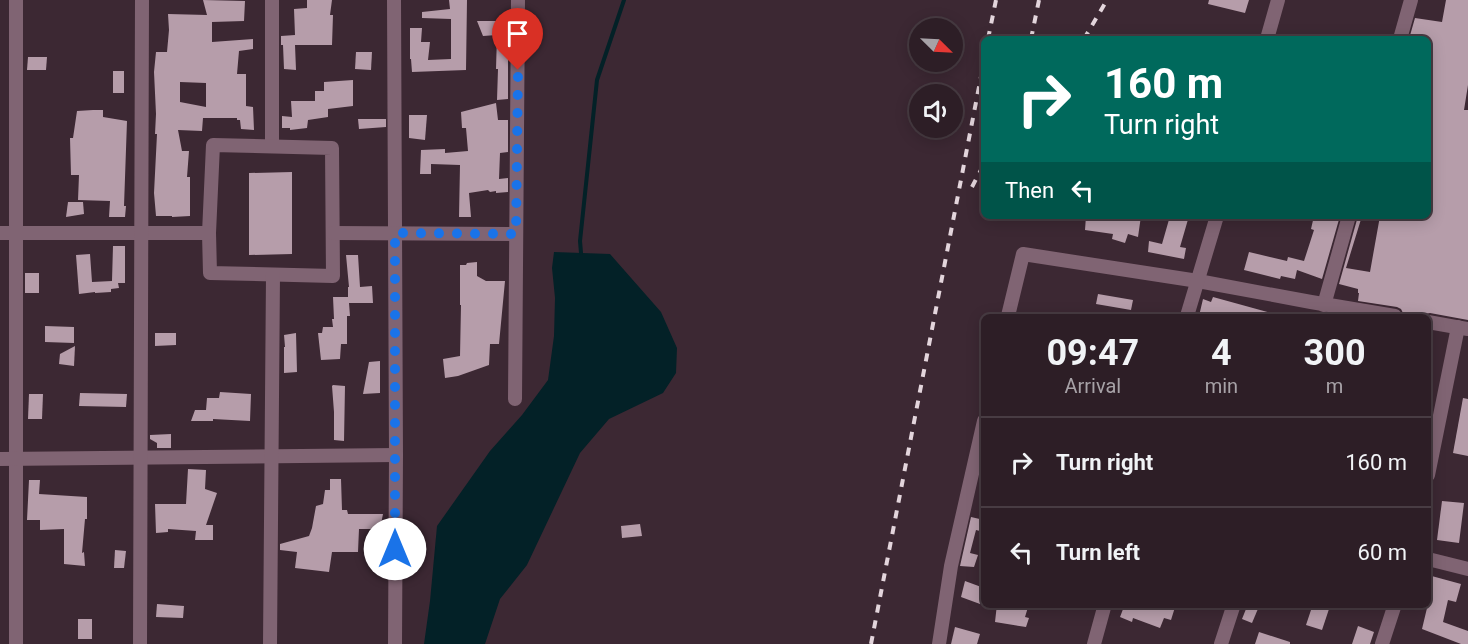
<!DOCTYPE html>
<html lang="en">
<head>
<meta charset="utf-8">
<style>
	body { margin:0; font-family:Roboto,sans-serif; background:#392b32; color:#f1f3f6; height:100vh; display:flex; flex-direction:column; font-size:22px; white-space:nowrap }
	* { box-sizing:border-box; margin:0 }
	p { font-size:20px; color:#a7a2a7 }
	.icon { flex:none; width:33px; height:33px; fill:none; stroke:currentColor; stroke-width:2; stroke-linecap:round; stroke-linejoin:round }
	.map { position:relative; flex:1; overflow:hidden }
	.details { position:absolute; left:981px; top:314px; width:450px; height:294px; display:flex; flex-direction:column; background:#2d1e26; border-radius:9px; box-shadow:0 3px 15px #0003,0 0 0 2px #483c43 }
	.details>* { flex:none }
	.banner { position:absolute; left:981px; top:36px; width:450px; height:183px; border-radius:9px; box-shadow:0 3px 15px #0003,0 0 0 2px #483c43; background:#00695c; color:#fff; overflow:hidden }
	.needle { width:39px; rotate:114deg }
	.controls { position:absolute; left:909px; top:18px; display:grid; gap:12px }
	.controls a { display:grid; place-items:center; width:54px; height:54px; border-radius:50%; background:#2d1e26; box-shadow:0 3px 15px #0003,0 0 0 2px #483c43; font-size:30px }
	.pin { position:absolute; display:grid; place-items:center; width:51px; height:51px; color:#fff; margin:-62px -26px; border-radius:50% 50% 50% 0; rotate:-45deg; box-shadow:0 0 6px #0007 }
	.pin .icon { rotate:45deg }
	.me { position:absolute; width:66px; margin:-33px; rotate:0deg; stroke-linejoin:round; filter:drop-shadow(0 0 4px #0008) }
	.turn { display:flex; align-items:center; gap:21px; height:126px; padding:0 24px; font-size:27px }
	.turn .icon { width:78px; height:78px; stroke-width:2.5 }
	.turn b { display:block; font-size:42px; line-height:51px }
	.then { display:flex; align-items:center; height:57px; padding:0 24px; background:#0003; gap:12px; font-size:22px }
	.eta { display:flex; justify-content:space-evenly; align-items:center; height:102px; text-align:center }
	.eta b { font-size:36px; font-weight:700; line-height:42px }
	ul { padding:0; list-style:none }
	li { display:flex; align-items:center; gap:18px; height:90px; padding:0 24px; border-top:2px solid #483c43 }
	li div { flex:1 }
	li b { display:block; font-size:22px }
	li em { font-style:normal }
	.map>svg:first-child { display:block }
	.water { fill:#032127 }
	.lines { fill:none; stroke-linecap:round; stroke-linejoin:round }
	.stream { stroke:#032127; stroke-width:4 }
	.building { fill:#b69daa; fill-rule:evenodd }
	.minor { stroke:#806473; stroke-width:14 }
	.rail { stroke:#e3d5dc; stroke-width:4; stroke-dasharray:8 8; stroke-linecap:butt }
	.route { stroke:#1a73e8; stroke-width:10; stroke-dasharray:0 18 }
</style>
</head>
<body>
<div class="map">
<svg width="1468" height="644" viewBox="0 0 1468 644">
	<rect width="100%" height="100%" fill="#3c2833"/>
	<!-- water -->
	<polygon class="water" points="554,252 610,254 661,312 677,348 676,373 663,393 609,419 580,453 527,565 500,599 485,644 424,644 430,601 437,526 490,451 522,415 548,380 554,336 555,298 552,268"/>
	<g class="lines">
		<!-- stream -->
		<polyline class="stream" points="581,253 580,241 597,80 624,0"/>
	</g>
	<!-- building -->
	<g class="building">
		<path d="M 203,0 L 245,1 L 244,21 L 212,22 L 212,42 L 253,39 L 253,49 L 239,51 L 237,74 L 246,74 L 246,106 L 253,107 L 254,130 L 241,129 L 240,120 L 237,120 L 237,118 L 203,118 L 202,131 L 178,130 L 182,151 L 189,151 L 187,177 L 190,177 L 190,216 L 172,217 L 172,216 L 156,216 L 154,193 L 157,134 L 155,134 L 156,114 L 154,72 L 156,52 L 167,52 L 169,30 L 168,14 L 207,15 ZM 180,82 L 206,83 L 206,107 L 180,102 Z"/>
		<polygon points="307,0 332,0 330,15 333,15 332,45 295,45 296,70 284,69 283,45 281,45 281,36 295,35 294,9 307,8"/>
		<polygon points="449,0 467,0 466,70 412,72 411,59 410,59 410,28 422,28 421,42 430,42 428,60 451,59 451,19 422,18 422,12 450,9"/>
		<polygon points="1209,0 1249,0 1245,13 1208,4"/>
		<polygon points="1446,0 1468,0 1468,85 1464,110 1468,110 1468,320 1430,313 1424,314 1421,316 1404,315 1401,309 1397,307 1358,301 1359,293 1358,293 1358,289 1339,284 1358,216 1362,216 1346,268 1370,272 1380,216 1428,216 1428,39 1409,39 1415,18 1442,22"/>
		<polygon points="477,21 508,21 508,99 497,100 498,69 496,69 497,35 483,36"/>
		<polygon points="356,52 372,52 371,70 355,69"/>
		<polygon points="28,57 47,57 46,70 27,70"/>
		<rect x="113" y="71" width="11" height="22"/>
		<polygon points="353,80 353,106 328,109 328,117 308,120 307,128 290,130 290,128 282,128 282,116 292,117 291,101 315,101 315,91 324,91 324,82"/>
		<polygon points="496,103 498,120 508,120 508,152 500,153 499,179 508,178 508,192 496,193 496,191 490,192 488,190 469,193 471,217 459,217 460,165 431,164 431,174 420,174 421,150 445,149 445,153 468,151 466,128 462,128 461,112"/>
		<polygon points="93,110 103,110 103,117 127,121 124,206 126,206 125,217 109,217 110,201 78,200 79,175 71,175 70,138 73,138 77,111"/>
		<polygon points="409,115 427,115 425,140 409,138"/>
		<polygon points="358,119 386,119 386,127 359,129"/>
		<polygon points="292,172 292,254 249,255 249,173"/>
		<polygon points="68,202 83,202 84,214 66,217"/>
		<polygon points="1086,216 1141,216 1138,237 1128,234 1125,243 1112,239 1113,234 1085,230"/>
		<polygon points="1170,216 1189,216 1180,247 1186,248 1184,259 1148,252 1149,241 1162,244"/>
		<polygon points="1314,216 1340,216 1322,279 1297,270 1295,279 1281,276 1280,279 1244,270 1249,252 1287,261 1288,257 1304,261 1314,230 1311,229"/>
		<polygon points="113,246 125,246 125,283 118,283 119,288 111,289 111,292 95,293 95,292 79,294 76,255 90,254 92,282 112,281"/>
		<polygon points="346,255 358,255 360,287 372,286 373,303 349,303 350,316 347,316 347,344 341,344 340,359 321,360 318,333 322,333 323,327 333,327 332,319 334,319 333,297 348,297 348,287 349,287"/>
		<polygon points="477,262 477,276 486,281 505,281 499,344 490,344 489,365 458,376 445,378 443,359 460,356 461,305 460,305 460,265 466,265 467,263"/>
		<rect x="25" y="273" width="14" height="20"/>
		<polygon points="1098,294 1133,300 1131,310 1096,304"/>
		<polygon points="1213,297 1275,314 1274,316 1199,316 1203,299 1211,302"/>
		<polygon points="45,326 74,327 74,343 45,342"/>
		<polygon points="155,333 176,333 176,345 155,346"/>
		<polygon points="296,333 297,372 284,373 284,347 285,347 284,335"/>
		<polygon points="75,346 74,366 59,364 60,354"/>
		<polygon points="380,361 380,393 363,394 369,362"/>
		<polygon points="333,385 345,386 344,441 334,440 334,412 332,386"/>
		<polygon points="220,392 251,394 250,421 213,419 213,421 191,421 195,410 206,410 207,398 219,398"/>
		<polygon points="80,393 127,394 126,407 79,406"/>
		<polygon points="29,394 43,394 42,419 28,419"/>
		<polygon points="1463,398 1468,399 1468,456 1453,453"/>
		<polygon points="171,434 171,448 157,448 157,443 150,439 150,435"/>
		<polygon points="188,469 206,470 205,489 217,493 206,525 213,525 213,540 195,540 196,531 168,529 168,532 156,533 155,504 186,504"/>
		<polygon points="330,479 341,479 342,510 347,510 348,514 383,514 380,529 359,529 358,552 332,552 329,572 295,568 297,552 280,550 280,544 309,536 312,528 316,506 323,504 325,490 330,490"/>
		<polygon points="29,480 40,480 39,494 87,497 87,519 85,519 82,553 84,552 85,566 64,564 64,529 40,530 40,520 27,520"/>
		<polygon points="1442,501 1464,503 1459,543 1437,540"/>
		<polygon points="971,517 984,520 984,532 976,530 970,553 978,555 974,567 960,566"/>
		<polygon points="640,524 642,536 622,538 621,526"/>
		<polygon points="115,550 126,551 124,568 114,568"/>
		<polygon points="1428,575 1461,584 1456,602 1448,600 1443,622 1468,631 1468,644 1461,644 1422,629 1432,587 1428,586"/>
		<polygon points="965,581 984,588 984,592 980,604 961,597"/>
		<polygon points="157,604 184,606 183,618 156,617"/>
		<polygon points="997,604 1029,604 1025,617 1029,618 1026,627 995,622"/>
		<polygon points="1125,604 1176,604 1171,620 1164,618 1160,628 1133,618 1132,622 1120,617"/>
		<polygon points="1248,604 1260,604 1252,623 1242,619"/>
		<polygon points="1313,604 1324,604 1330,606 1322,630 1306,625"/>
		<rect x="78" y="619" width="14" height="20"/>
		<polygon points="1358,626 1374,632 1370,644 1352,644"/>
		<polygon points="955,627 980,634 977,644 951,644"/>
		<polygon points="1259,632 1290,642 1290,644 1255,644"/>
	</g>
	<g class="lines">
		<!-- minor -->
		<g class="minor">
			<polyline points="16,0 16,644"/>
			<polyline points="272,0 272,146"/>
			<polyline points="394,0 396,455 395,644"/>
			<polyline points="1267,39 1278,0"/>
			<polyline points="1400,39 1411,0"/>
			<polygon points="213,145 332,148 333,276 210,273 209,233"/>
			<polyline points="0,233 209,233"/>
			<polyline points="333,233 516,234"/>
			<polyline points="1324,305 1349,216"/>
			<polyline points="1008,316 1023,254 1198,281 1311,302 1395,316"/>
			<polyline points="1187,316 1217,216"/>
			<polyline points="1428,322 1468,329"/>
			<polyline points="515,399 518,0"/>
			<polyline points="0,459 396,455"/>
			<polyline points="1428,475 1458,327"/>
			<polyline points="1428,559 1468,569"/>
			<polyline points="140,644 142,0"/>
			<polyline points="270,644 273,275"/>
			<polyline points="939,644 951,566 984,421"/>
			<polyline points="1094,644 1105,604"/>
			<polyline points="1221,644 1234,604"/>
			<polyline points="1382,644 1395,604"/>
		</g>
		<!-- rail -->
		<g class="rail">
			<polyline points="988,39 996,0"/>
			<polyline points="1031,39 1039,0"/>
			<polyline points="1084,39 1107,0"/>
			<polyline points="972,187 984,164"/>
			<polyline points="871,644 984,61"/>
		</g>
	</g>
	<g class="lines">
		<!-- route -->
		<polyline class="route" points="395,549 395,233 516,234 518,70"/>
	</g>
</svg>
<div class="controls">
<a><svg class="needle" viewBox="-14 -14 28 28"><path d="M0-13l5 13h-10z" fill="#e53935"/><path d="M0 13l5-13h-10z" fill="#a7a2a7"/></svg></a>
<a><svg class="icon" aria-label="sound" viewBox="0 0 24 24"><path d="M4 9h4l5-4v14l-5-4H4zM17 9q2 3 0 6"/></svg></a>
</div>
<div class="pin" style="left:518px;top:70px;background:#d93025"><svg class="icon" aria-label="arrive" viewBox="0 0 24 24"><path d="M6 21V4h12l-3 4 3 4H6"/></svg></div>
<svg class="me" style="left:395px;top:549px" viewBox="-20 -20 40 40"><circle r="19" fill="#fff"/><path d="M0-13L10 11 0 6-10 11z" fill="#1a73e8"/></svg>
<div class="banner">
<div class="turn"><svg class="icon" aria-label="right" viewBox="0 0 24 24"><path d="M7 20v-9h11M14 6l5 5-5 5"/></svg><div><b>160 m</b>Turn right</div></div>
<div class="then">Then<svg class="icon" aria-label="left" viewBox="0 0 24 24"><path d="M17 20v-9H6M10 6l-5 5 5 5"/></svg></div>
</div>
<section class="details">
<div class="eta">
<div><b>09:47</b><p>Arrival</p></div>
<div><b>4</b><p>min</p></div>
<div><b>300</b><p>m</p></div>
</div>
<ul>
<li><svg class="icon" aria-label="right" viewBox="0 0 24 24"><path d="M7 20v-9h11M14 6l5 5-5 5"/></svg><div><b>Turn right</b></div><em>160 m</em></li>
<li><svg class="icon" aria-label="left" viewBox="0 0 24 24"><path d="M17 20v-9H6M10 6l-5 5 5 5"/></svg><div><b>Turn left</b></div><em>60 m</em></li>
</ul>
</section>
</div>
</body>
</html>
